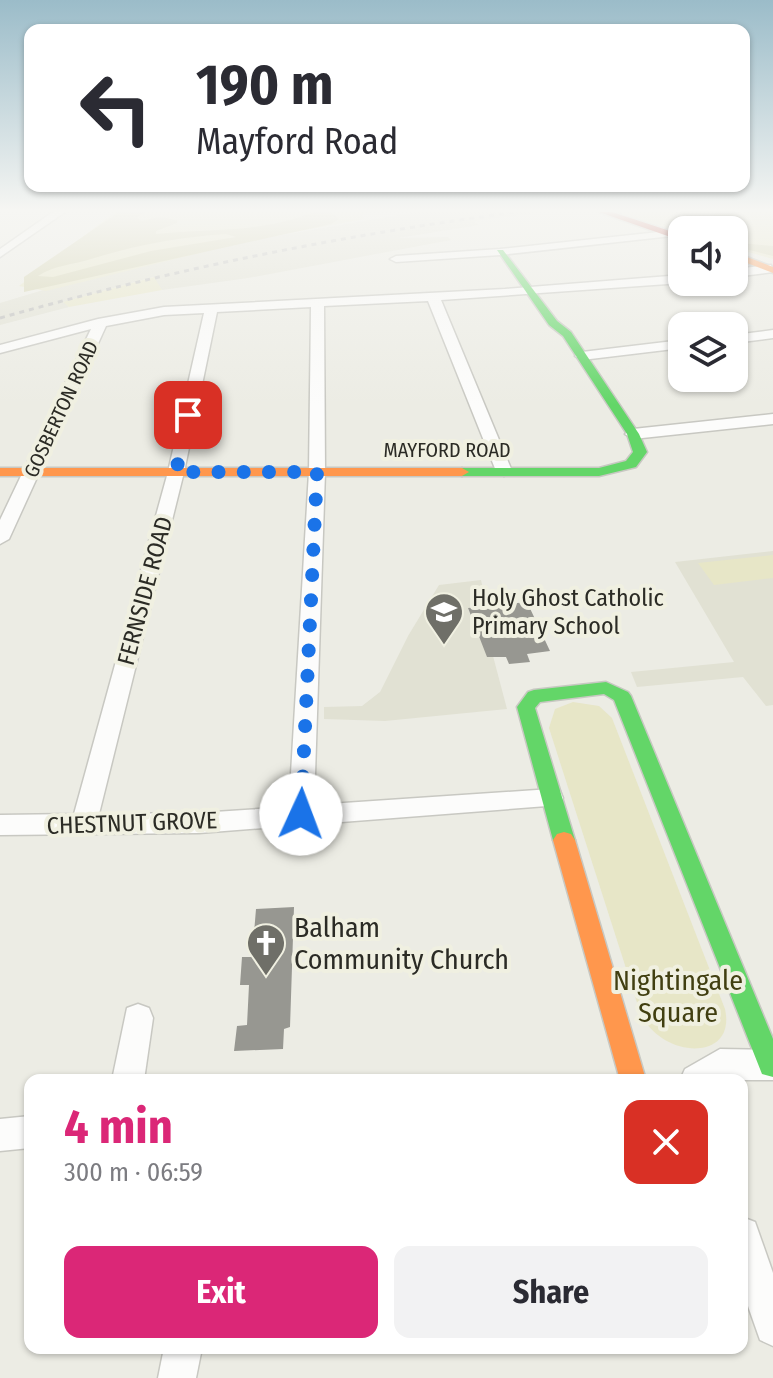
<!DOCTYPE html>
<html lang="en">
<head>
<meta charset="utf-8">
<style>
	body { margin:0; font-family:"Fira Sans Condensed",sans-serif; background:#f2f2f3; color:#2b2b33; height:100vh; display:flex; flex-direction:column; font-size:30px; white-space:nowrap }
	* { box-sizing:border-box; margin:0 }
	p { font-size:26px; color:#7c7c81 }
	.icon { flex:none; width:44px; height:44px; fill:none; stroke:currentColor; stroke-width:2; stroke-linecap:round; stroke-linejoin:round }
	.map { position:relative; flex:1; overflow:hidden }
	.sheet { position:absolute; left:24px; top:1074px; width:724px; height:280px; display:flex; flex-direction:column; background:#fff; border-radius:16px; box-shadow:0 2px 6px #0004 }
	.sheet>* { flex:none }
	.hud { position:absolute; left:24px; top:24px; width:726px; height:168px; border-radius:16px; box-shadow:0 2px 6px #0004; background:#fff; color:#2b2b33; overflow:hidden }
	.tools { position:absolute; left:668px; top:216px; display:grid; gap:16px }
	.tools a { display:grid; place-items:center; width:80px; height:80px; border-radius:16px; background:#fff; box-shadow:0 2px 6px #0004; font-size:40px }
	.pin { position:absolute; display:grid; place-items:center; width:68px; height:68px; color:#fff; margin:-34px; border-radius:16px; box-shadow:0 4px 12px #0006 }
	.me { position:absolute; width:88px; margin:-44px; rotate:2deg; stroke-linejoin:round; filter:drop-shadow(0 0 6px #0008) }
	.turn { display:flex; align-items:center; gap:28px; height:168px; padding:0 40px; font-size:36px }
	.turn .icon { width:104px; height:104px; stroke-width:2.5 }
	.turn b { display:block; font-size:56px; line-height:68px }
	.round { display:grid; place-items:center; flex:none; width:84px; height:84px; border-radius:16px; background:#f2f2f3 }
	.head { display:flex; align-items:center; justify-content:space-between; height:136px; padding:0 40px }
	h1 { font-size:48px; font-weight:700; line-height:60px; color:#db2777 }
	.primary-button { display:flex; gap:16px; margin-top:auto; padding:16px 40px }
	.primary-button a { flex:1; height:92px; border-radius:16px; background:#db2777; color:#fff; font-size:32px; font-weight:700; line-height:92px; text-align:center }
	.primary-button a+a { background:#f2f2f3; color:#2b2b33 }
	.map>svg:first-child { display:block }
	.built { fill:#e1e1d3 }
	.green { fill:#e7e6c7 }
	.forest { fill:#d3d2ae; fill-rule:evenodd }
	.building { fill:#979791 }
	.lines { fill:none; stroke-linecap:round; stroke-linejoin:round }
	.street-casing { stroke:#c8c8c2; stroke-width:3 }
	.fast-casing { stroke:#c8c8c2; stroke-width:3 }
	.slow-casing { stroke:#c8c8c2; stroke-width:3 }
	.jam-casing { stroke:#c8c8c2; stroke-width:3 }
	.street { fill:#fcfcfb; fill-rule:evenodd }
	.fast { fill:#63d668; fill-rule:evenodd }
	.slow { fill:#ff974d; fill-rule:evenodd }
	.jam { fill:#b3261e; fill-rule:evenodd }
	.rail { stroke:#bcbcba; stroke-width:3; stroke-dasharray:5 5; stroke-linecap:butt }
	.route { stroke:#1a73e8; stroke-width:14; stroke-dasharray:0 25.2 }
	.labels { text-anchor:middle; stroke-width:8; stroke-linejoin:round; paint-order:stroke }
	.far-street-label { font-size:20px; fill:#2b2b25; stroke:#f0f0e1 }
	.street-label { font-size:24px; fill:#2b2b25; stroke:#f0f0e1 }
	.poi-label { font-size:24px; fill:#2b2b25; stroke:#f0f0e1; text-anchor:start }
	.near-poi-label { font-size:28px; fill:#2b2b25; stroke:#f0f0e1; text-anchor:start }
	.near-park-label { font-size:28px; fill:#413f11; stroke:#f0f0e1 }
</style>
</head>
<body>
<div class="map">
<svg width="773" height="1378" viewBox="0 0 773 1378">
	<rect width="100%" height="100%" fill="#ecece4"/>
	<!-- built -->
	<g class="built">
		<polygon points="417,212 545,212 473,221 479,225 398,238 448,237 451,240 248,278 162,290 153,277 64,302 69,307 0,325 0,303 60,285 252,240"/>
		<polygon points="773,551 773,705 766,706 743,677 637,687 631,672 734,662 675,562"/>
		<polygon points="481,580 487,606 468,608 475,629 478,630 493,656 507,709 385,721 324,719 324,707 362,706 380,692 408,636 439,585"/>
	</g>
	<!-- green -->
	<g class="green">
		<polygon points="115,212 373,212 361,214 364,219 252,240 46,291 19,286"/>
		<polygon points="615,212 773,212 773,259 734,248 734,230 682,230 682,233"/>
		<polygon points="154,277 162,290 69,307 63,302"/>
		<polygon points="773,555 773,578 714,585 698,563"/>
		<path d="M 573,702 L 599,706 L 612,718 L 725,1009 C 737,1062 661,1060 640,1012 L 549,728 L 555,709 Z"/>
	</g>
	<!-- forest -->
	<g class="forest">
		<path d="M 119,212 L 147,212 L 137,217 L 141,221 L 159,217 L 177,220 L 177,223 L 156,231 L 156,234 C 199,229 251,232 293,219 C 308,215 326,205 339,219 L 331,224 L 24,292 L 24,277 ZM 226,234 L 236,237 L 151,251 L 53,277 L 38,276 C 55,265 72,265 91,259 C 136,245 179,237 226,234 Z"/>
		<polygon points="716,212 739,212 736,239 741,243 773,246 773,256 734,246 734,230 713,230 709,224"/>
	</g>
	<!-- building -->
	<g class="building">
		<polygon points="527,602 550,651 527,654 530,662 509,664 506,657 487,657 468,608"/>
		<polygon points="294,907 290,1027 284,1029 283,1049 234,1051 237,1026 247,1025 249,985 240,985 242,957 252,957 256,909"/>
	</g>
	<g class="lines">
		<!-- street casing -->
		<g class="street-casing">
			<g id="street">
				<polygon points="53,212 65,212 0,257 0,249"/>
				<polygon points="668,231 673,234 672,236 500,255 396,262 390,259 396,256 500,249"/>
				<polygon points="771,265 773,272 734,277 734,269"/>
				<path d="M 682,275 L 682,283 L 441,300 L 512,471 L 504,476 L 496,471 L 428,301 L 324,306 L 325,472 L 314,805 L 551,789 L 560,791 L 563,798 L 560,805 L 199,833 L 0,835 L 0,815 L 74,814 L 168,472 L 204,313 L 164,315 L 106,326 L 9,539 L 0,544 L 0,520 L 91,329 L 0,353 L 0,345 L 98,319 L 164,307 L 505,289 ZM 311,307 L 309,472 L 289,807 L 199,813 L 99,814 L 184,472 L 217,312 Z"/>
				<polygon points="773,330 773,338 734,343 734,335"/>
				<polygon points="682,340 682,348 582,360 575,356 582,352"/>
				<polygon points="773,414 773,424 633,439 625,434 633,429"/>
				<polygon points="138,1004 149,1008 153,1018 144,1080 112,1080 127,1008"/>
				<polygon points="720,1049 773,1050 773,1080 680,1080 685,1069"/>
				<polygon points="30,1116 30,1148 0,1151 0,1119"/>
				<polygon points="742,1217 755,1222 773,1273 773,1346 760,1340 742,1289"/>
				<polygon points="164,1348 202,1348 196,1378 158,1378"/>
			</g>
		</g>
		<!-- fast casing -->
		<g class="fast-casing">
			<g id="fast">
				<polygon points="497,250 503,250 557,321 571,332 639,434 647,452 636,467 599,476 462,476 455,472 462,468 599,468 626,461 633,452 627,434 563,336 549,325"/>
				<polygon points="606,682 628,692 631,696 773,1039 773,1077 762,1074 614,700 604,694 540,702 535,708 575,840 571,846 564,848 557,846 553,840 517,707 528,692 534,690"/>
			</g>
		</g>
		<!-- slow casing -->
		<g class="slow-casing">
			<g id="slow">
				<polygon points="734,252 773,267 773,273 734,258"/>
				<polygon points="0,468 462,468 469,472 462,476 0,476"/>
				<polygon points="564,832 571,834 575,840 646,1080 620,1080 553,840 557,834"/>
			</g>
		</g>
		<!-- jam casing -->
		<g class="jam-casing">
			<polygon id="jam" points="599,212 612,212 682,235 682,241"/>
		</g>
		<!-- street -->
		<use href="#street" class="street"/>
		<!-- fast -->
		<use href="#fast" class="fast"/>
		<!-- slow -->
		<use href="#slow" class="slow"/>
		<!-- jam -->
		<use href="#jam" class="jam"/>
		<!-- rail -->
		<path class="rail" d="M 0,318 C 170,270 342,235 517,212"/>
	</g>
	<!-- sky -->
	<linearGradient id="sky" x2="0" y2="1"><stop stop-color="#9bbcc9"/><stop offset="0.52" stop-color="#f6f6f3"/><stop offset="1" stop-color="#f6f6f3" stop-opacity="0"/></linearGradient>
	<rect width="773" height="405" fill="url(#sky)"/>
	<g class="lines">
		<!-- route -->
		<polyline class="route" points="188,415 176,472 317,472 301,814"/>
	</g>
	<!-- icons -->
	<defs>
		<g id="school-pin" transform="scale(2)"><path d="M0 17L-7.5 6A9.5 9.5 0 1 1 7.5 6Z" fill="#6f6f68" stroke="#f0f0e1"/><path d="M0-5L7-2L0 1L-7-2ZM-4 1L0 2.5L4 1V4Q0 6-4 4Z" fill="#fff"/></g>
		<g id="church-pin" transform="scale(2)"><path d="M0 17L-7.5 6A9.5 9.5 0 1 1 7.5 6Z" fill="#6f6f68" stroke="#f0f0e1"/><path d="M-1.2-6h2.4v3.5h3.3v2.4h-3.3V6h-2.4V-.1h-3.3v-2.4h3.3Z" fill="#fff"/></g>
	</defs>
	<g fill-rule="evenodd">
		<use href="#school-pin" x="444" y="612"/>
		<use href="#church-pin" x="266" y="943"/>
	</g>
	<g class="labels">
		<!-- far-street labels -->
		<g class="far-street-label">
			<text transform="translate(61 409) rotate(-65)" y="7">GOSBERTON ROAD</text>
			<text x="447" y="457">MAYFORD ROAD</text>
		</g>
		<!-- street labels -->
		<g class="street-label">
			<text transform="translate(145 591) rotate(-75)" y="8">FERNSIDE ROAD</text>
			<text transform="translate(132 823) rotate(-2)" y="8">CHESTNUT GROVE</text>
		</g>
		<!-- poi labels -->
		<g class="poi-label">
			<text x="472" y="606">Holy Ghost Catholic<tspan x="472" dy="28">Primary School</tspan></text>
		</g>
		<!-- near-poi labels -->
		<g class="near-poi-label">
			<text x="294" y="937">Balham<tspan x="294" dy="32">Community Church</tspan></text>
		</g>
		<!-- near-park labels -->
		<g class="near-park-label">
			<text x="678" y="990">Nightingale<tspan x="678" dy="32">Square</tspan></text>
		</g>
	</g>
</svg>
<div class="tools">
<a><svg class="icon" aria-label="sound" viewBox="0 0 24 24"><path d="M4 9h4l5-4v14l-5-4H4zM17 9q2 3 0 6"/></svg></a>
<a><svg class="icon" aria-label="layers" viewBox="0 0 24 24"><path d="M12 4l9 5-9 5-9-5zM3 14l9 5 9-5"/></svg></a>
</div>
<div class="pin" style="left:188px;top:415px;background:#d93025"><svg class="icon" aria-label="arrive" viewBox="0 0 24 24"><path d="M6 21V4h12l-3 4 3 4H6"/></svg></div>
<svg class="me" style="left:301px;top:814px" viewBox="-20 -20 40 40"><circle r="19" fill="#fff"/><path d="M0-13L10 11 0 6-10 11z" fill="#1a73e8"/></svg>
<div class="hud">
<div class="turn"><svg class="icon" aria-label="left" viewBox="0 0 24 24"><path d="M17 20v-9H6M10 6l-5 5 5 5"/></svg><div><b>190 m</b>Mayford Road</div></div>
</div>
<section class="sheet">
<div class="head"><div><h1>4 min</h1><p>300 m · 06:59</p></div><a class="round" style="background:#d93025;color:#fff"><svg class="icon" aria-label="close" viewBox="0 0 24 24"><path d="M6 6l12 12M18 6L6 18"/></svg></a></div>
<div class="primary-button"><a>Exit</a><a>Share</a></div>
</section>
</div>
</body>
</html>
